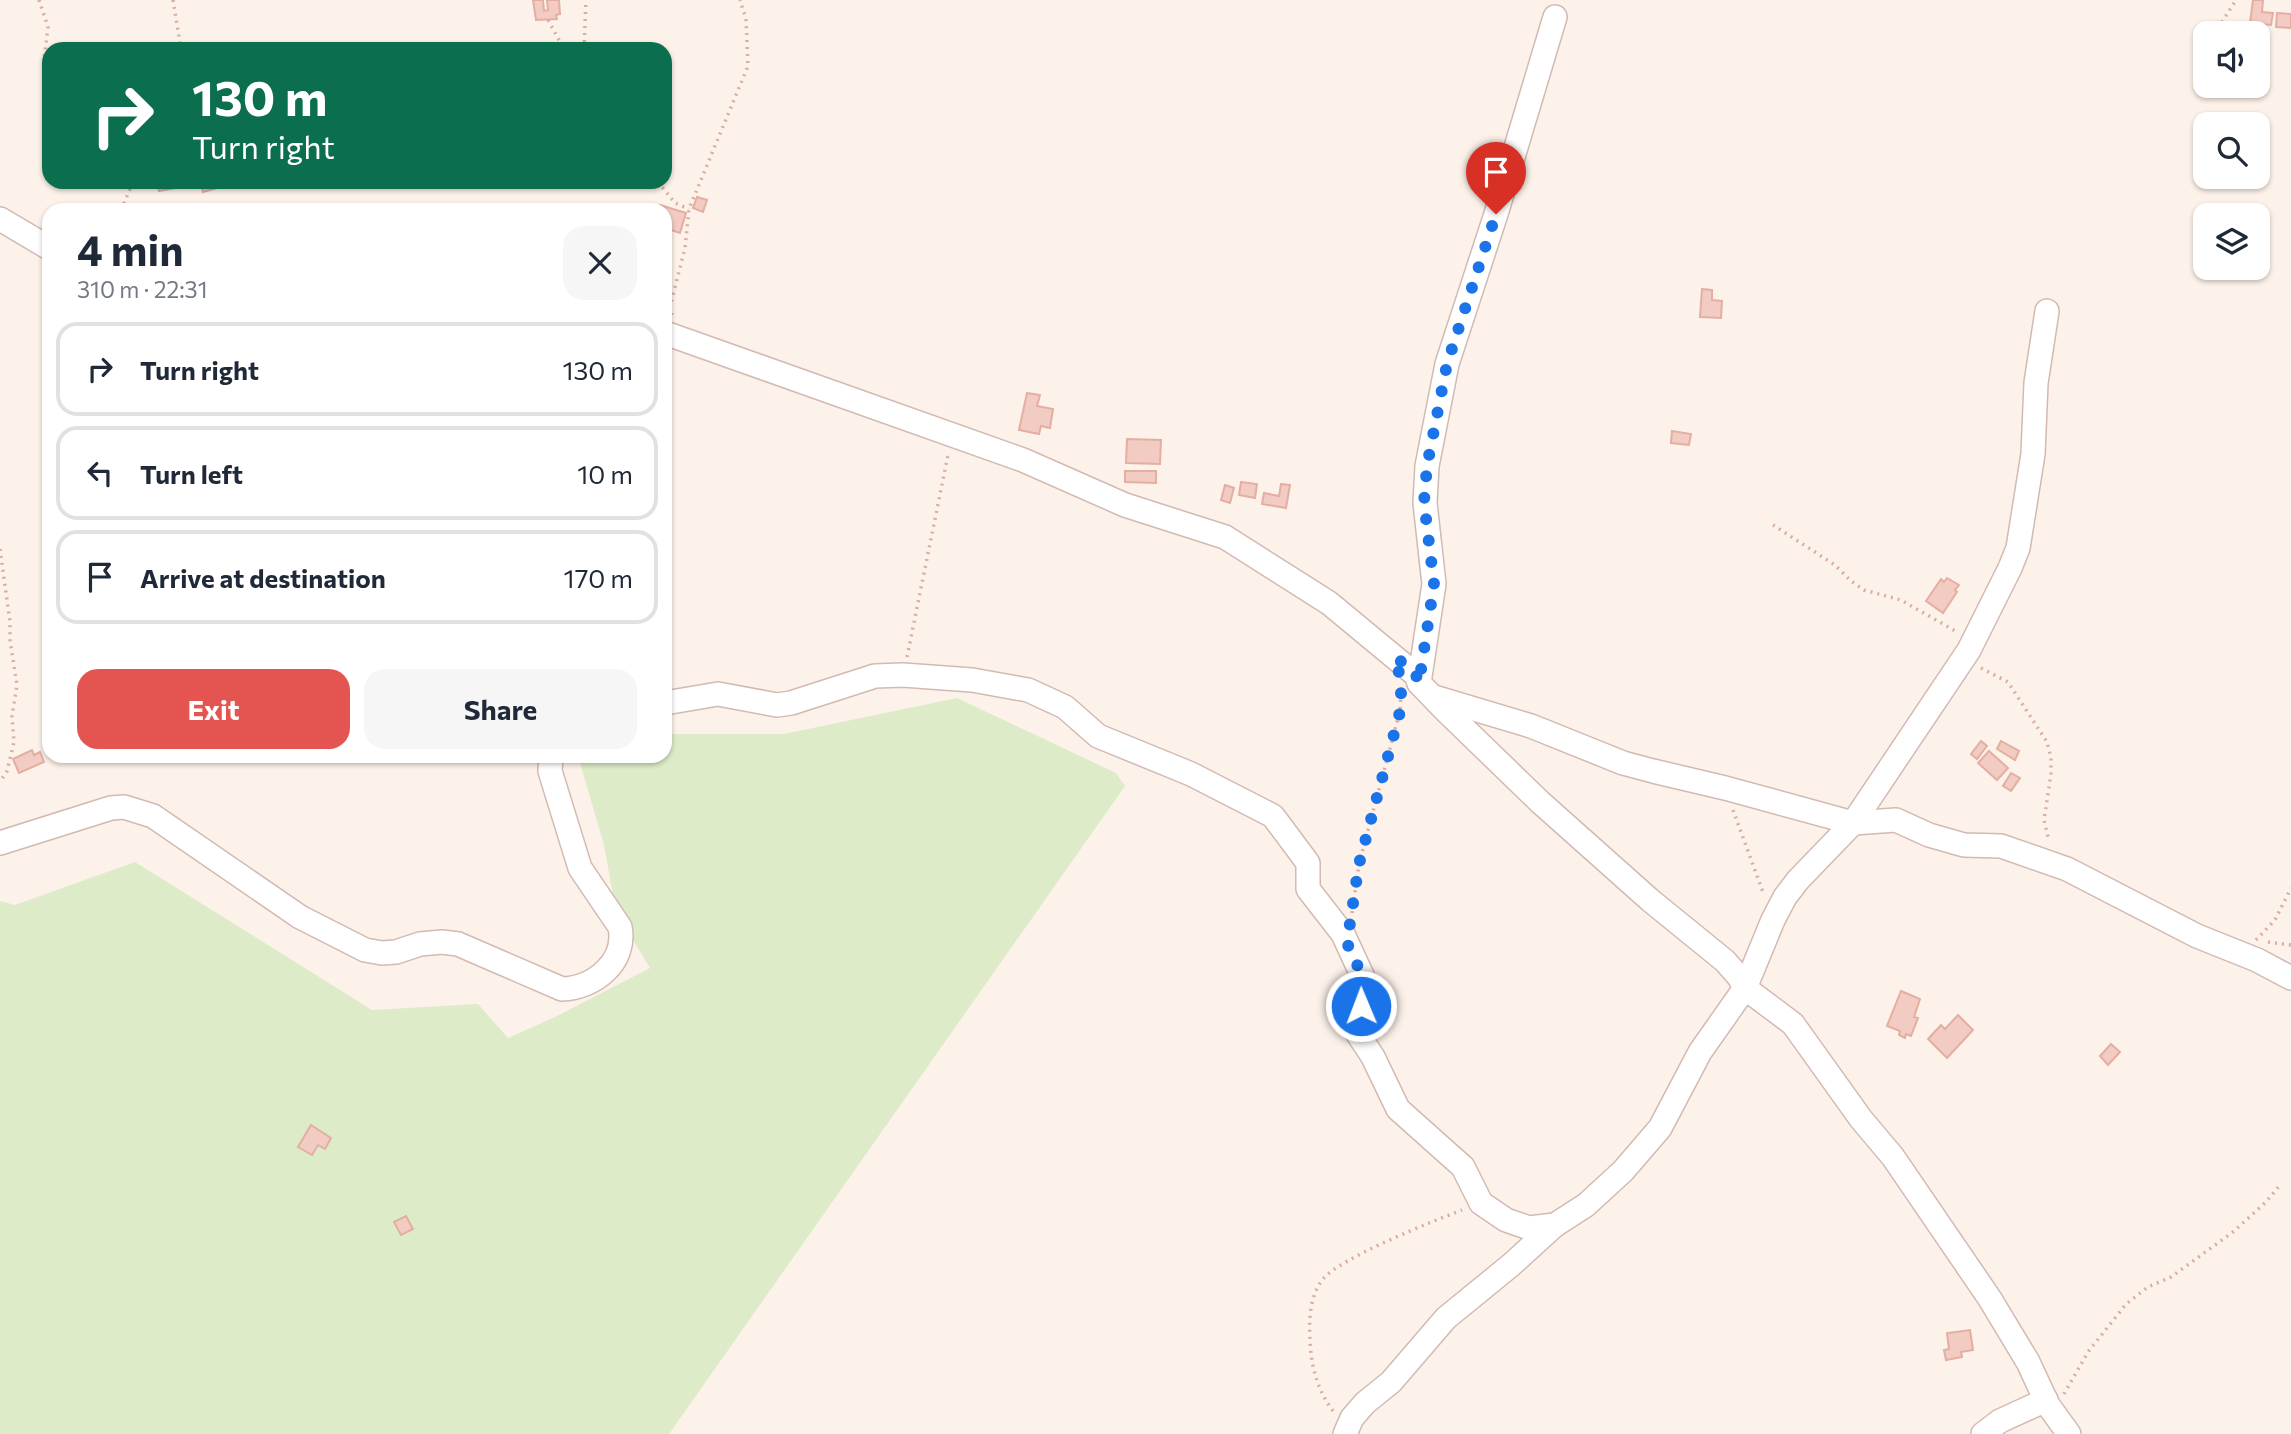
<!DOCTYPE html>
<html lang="en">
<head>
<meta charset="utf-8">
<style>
	body { margin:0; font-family:Commissioner,sans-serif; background:#f6f6f7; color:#1f2937; height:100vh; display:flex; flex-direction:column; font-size:26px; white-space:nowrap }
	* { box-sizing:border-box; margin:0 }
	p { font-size:23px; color:#747a83 }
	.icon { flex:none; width:38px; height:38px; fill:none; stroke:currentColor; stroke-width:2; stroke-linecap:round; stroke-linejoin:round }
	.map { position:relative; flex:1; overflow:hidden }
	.drawer { position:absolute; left:42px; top:203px; width:630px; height:560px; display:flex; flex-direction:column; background:#fff; border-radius:21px; box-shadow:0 2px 5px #0004 }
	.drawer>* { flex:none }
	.banner { position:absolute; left:42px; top:42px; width:630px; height:147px; border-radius:21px; box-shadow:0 2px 5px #0004; background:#0b6e4f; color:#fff; overflow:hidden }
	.fabs { position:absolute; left:2193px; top:21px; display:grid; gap:14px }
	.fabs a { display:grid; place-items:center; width:77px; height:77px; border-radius:14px; background:#fff; box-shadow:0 2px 5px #0004; font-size:35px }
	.pin { position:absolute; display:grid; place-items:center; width:60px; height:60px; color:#fff; margin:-72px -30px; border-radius:50% 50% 50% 0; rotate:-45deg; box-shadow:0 0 7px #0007 }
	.pin .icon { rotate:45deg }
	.me { position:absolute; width:77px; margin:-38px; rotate:359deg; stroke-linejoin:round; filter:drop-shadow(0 0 5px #0008) }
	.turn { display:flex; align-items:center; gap:24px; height:147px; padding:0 35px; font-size:32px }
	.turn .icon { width:91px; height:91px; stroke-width:2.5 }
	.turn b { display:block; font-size:49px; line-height:60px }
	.round { display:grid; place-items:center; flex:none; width:74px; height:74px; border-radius:21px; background:#f6f6f7 }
	.head { display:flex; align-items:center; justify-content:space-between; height:119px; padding:0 35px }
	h1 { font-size:42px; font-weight:700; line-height:52px }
	.button { display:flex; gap:14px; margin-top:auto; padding:14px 35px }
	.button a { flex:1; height:80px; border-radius:21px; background:#e45552; color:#fff; font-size:28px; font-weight:700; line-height:80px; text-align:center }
	.button a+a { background:#f6f6f7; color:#1f2937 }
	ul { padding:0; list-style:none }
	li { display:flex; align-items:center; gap:21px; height:94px; margin:0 14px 10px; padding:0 21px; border:4px solid #e0e1e3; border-radius:21px }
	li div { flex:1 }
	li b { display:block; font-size:26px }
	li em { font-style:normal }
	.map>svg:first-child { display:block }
	.green { fill:#ddebc8 }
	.building { fill:#f2cbc2; stroke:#e4aea2; stroke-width:2 }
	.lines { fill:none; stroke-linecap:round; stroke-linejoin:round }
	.minor-casing { stroke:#d2bab2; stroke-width:26 }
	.path { stroke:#d7aea4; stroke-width:3.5; stroke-dasharray:2 5; stroke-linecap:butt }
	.minor { stroke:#fff; stroke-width:23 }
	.route { stroke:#1a73e8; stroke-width:12; stroke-dasharray:0 21.6 }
</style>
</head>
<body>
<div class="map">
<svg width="2291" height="1434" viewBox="0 0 2291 1434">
	<rect width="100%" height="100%" fill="#fcf2ea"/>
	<!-- green -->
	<polygon class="green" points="957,698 1116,773 1125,786 669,1434 0,1434 0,901 15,905 135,862 372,1010 478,1004 508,1038 555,1017 650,968 616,912 604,845 578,756 665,756 665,734 784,734"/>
	<!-- building -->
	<g class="building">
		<polygon points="533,0 543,0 544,11 548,10 547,0 559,0 560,14 556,15 557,19 536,20"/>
		<polygon points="2253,0 2263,0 2262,12 2273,13 2271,25 2250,23"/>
		<polygon points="2277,13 2291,14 2291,28 2276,27"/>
		<polygon points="157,182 175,182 176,188 159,191"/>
		<polygon points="200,182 238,182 203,192"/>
		<polygon points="697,197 707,200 703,212 693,208"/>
		<polygon points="660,205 686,213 680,233 665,228 665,210 658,210"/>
		<polygon points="1702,289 1712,290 1712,300 1722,301 1721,318 1700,317"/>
		<polygon points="1027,393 1040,395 1037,406 1053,409 1050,428 1041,426 1039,434 1019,430"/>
		<polygon points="1672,431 1691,434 1689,445 1671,443"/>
		<polygon points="1127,439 1161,440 1160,464 1126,463"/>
		<polygon points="1125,471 1156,471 1156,483 1125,482"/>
		<polygon points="1241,482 1257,484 1255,498 1239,495"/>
		<polygon points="1281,484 1290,485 1286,508 1262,504 1264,493 1279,496"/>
		<polygon points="1225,485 1234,488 1230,503 1221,500"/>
		<polygon points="1947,578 1959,585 1955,590 1957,592 1943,613 1926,601 1941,579 1944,582"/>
		<polygon points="1981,741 1987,746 1977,759 1971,754"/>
		<polygon points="2001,741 2019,751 2015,760 1997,749"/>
		<polygon points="32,750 34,755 40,752 44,762 19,773 13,759"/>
		<polygon points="1989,751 2008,768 1997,780 1978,763"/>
		<polygon points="2011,773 2020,778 2011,791 2003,786"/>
		<polygon points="1901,991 1920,999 1914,1017 1918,1018 1911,1036 1906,1034 1905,1038 1899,1035 1900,1031 1887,1026"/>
		<polygon points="1958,1015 1973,1030 1947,1058 1928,1039 1941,1025 1945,1029"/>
		<polygon points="2111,1044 2120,1052 2108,1065 2100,1056"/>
		<polygon points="311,1125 331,1138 325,1149 318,1145 312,1155 298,1147"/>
		<polygon points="406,1216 413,1229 401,1235 394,1222"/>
		<polygon points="1970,1330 1973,1350 1961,1352 1962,1357 1946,1360 1944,1350 1949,1349 1947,1333"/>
	</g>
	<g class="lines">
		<!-- minor casing -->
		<g class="minor-casing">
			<g id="minor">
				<polyline points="0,219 49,248"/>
				<polyline points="665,333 1023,460 1125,505 1225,537 1329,603 1416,675 1419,683 1445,710 1540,802 1650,900 1725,961 1739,977 1745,988 1793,1024 1861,1119 1893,1157 1990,1299 2028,1362 2048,1405 2069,1434"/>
				<polyline points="1419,683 1434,584 1425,503 1427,466 1447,364 1496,214 1555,17"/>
				<polyline points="1434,697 1531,726 1623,763 1653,771 1725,788 1853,823 1896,820 1929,835 1964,845 2001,846 2067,869 2197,936 2257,960 2291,978"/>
				<polyline points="665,703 718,694 777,705 791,703 875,676 903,675 972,680 1028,690 1065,707 1098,736 1191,774 1273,816 1308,863 1308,889 1343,934 1366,984 1356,1021 1358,1034 1373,1057 1398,1109 1463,1167 1481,1203 1506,1220 1529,1228 1555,1225 1586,1205 1623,1171 1660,1128 1700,1052 1745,988 1773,920 1785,897 1798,880 1853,823 1969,650 2010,568 2018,548 2033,454 2036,383 2047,311"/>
				<path d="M 0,843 L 111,808 L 124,807 L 153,816 L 300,917 L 365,950 L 382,953 L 396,952 L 420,944 L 442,942 L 458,944 L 562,989 C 594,988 627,962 620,927 L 580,868 L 550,771 L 551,756"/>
				<polyline points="1345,1434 1352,1418 1365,1403 1391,1382 1446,1318 1511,1265 1555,1225"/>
				<polyline points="1983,1434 2000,1421 2046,1400"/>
			</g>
		</g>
		<!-- path -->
		<g class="path">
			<polyline points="39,0 48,27 44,60 49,89"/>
			<polyline points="173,0 181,49"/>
			<polyline points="548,20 564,49"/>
			<polyline points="2218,28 2236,0"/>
			<polyline points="584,49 586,0"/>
			<polyline points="658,182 675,203 689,209"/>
			<polyline points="121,210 133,182"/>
			<polyline points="672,315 670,307 685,248 689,209 748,66 746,19 740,0"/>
			<polyline points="1773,525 1835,565 1851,581 1864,590 1901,600 1957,632"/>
			<polyline points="0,549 10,622 10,640 17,685 12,716 14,742 7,771 0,782"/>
			<polyline points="907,657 948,455"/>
			<polyline points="1981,668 2008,682 2047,742 2051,758 2051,774 2044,820 2049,841"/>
			<polyline points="1733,810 1764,895"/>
			<polyline points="1352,913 1359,864 1400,711 1401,692"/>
			<polyline points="2256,940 2275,920 2291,888"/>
			<polyline points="2268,942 2291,945"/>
			<polyline points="2064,1394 2088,1352 2126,1304 2148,1287 2171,1277 2233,1232 2266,1202 2280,1185"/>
			<path d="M 1333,1411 C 1318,1391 1311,1367 1310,1341 C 1309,1320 1309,1297 1323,1279 C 1340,1258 1433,1221 1462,1210"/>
		</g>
		<!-- minor -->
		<use href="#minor" class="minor"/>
	</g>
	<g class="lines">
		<!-- route -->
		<polyline class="route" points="1361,1006 1366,984 1347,943 1359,864 1401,708 1401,684 1396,657 1416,675 1419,683 1434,584 1424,502 1427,466 1447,364 1496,214"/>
	</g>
</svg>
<div class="fabs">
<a><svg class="icon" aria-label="sound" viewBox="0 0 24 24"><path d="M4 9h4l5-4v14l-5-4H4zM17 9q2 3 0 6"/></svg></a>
<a><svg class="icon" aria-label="search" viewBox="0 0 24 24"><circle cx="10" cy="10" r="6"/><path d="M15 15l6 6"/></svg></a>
<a><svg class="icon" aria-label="layers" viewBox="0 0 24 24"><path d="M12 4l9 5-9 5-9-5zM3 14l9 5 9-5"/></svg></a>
</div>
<div class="pin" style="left:1496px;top:214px;background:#d93025"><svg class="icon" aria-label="arrive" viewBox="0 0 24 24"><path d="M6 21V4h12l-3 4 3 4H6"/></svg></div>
<svg class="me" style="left:1361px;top:1006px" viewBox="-20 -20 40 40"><circle r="17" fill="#1a73e8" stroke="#fff" stroke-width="3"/><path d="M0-11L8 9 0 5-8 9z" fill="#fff"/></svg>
<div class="banner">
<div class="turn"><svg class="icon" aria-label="right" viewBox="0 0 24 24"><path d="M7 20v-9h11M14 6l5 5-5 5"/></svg><div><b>130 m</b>Turn right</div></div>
</div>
<section class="drawer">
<div class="head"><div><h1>4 min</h1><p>310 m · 22:31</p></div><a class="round"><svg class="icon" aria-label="close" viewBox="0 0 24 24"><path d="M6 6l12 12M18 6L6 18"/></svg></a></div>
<ul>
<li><svg class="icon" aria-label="right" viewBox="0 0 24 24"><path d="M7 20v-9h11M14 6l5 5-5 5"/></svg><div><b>Turn right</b></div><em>130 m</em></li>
<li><svg class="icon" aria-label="left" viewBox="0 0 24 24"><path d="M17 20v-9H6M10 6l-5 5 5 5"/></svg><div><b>Turn left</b></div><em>10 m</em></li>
<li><svg class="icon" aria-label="arrive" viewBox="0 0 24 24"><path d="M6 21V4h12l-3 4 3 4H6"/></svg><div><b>Arrive at destination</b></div><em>170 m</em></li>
</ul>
<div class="button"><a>Exit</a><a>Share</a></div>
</section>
</div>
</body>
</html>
